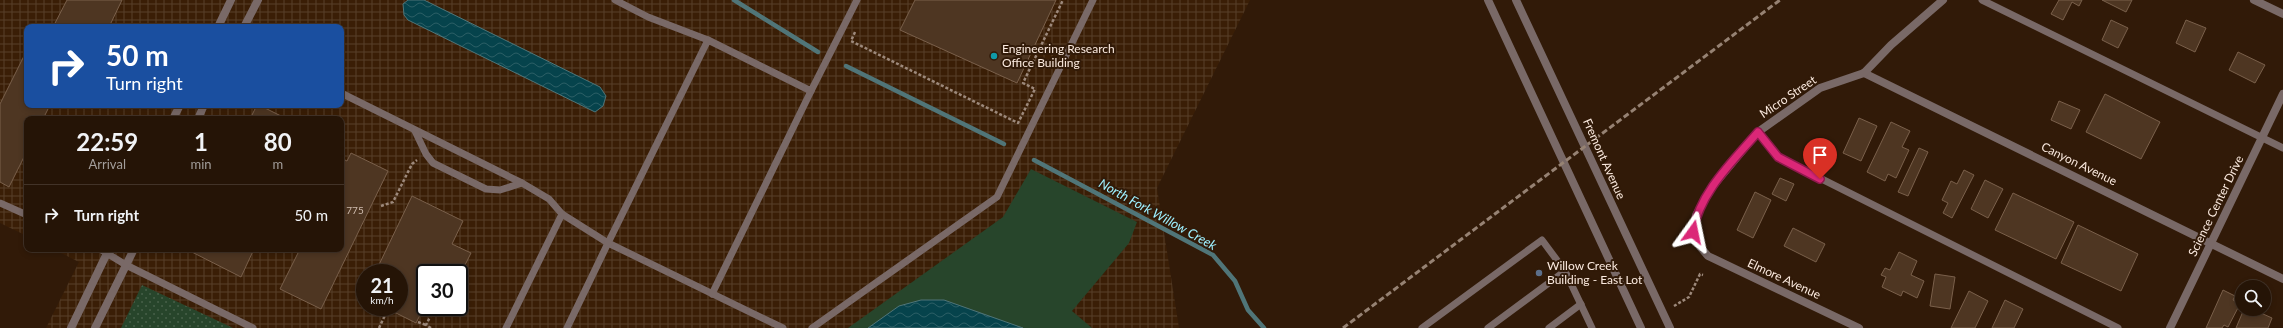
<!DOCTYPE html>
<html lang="en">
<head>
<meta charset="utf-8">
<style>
	body { margin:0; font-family:Lato,sans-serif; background:#312114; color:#f1f3f6; height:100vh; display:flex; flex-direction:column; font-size:15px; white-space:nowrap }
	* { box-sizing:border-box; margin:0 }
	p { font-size:13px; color:#a39e9b }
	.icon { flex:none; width:22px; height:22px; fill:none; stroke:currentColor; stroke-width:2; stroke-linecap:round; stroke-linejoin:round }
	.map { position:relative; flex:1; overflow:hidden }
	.panel { position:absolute; left:24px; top:116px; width:320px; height:136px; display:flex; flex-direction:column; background:#251406; border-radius:8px; box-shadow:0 2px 6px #0003,0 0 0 1px #423328 }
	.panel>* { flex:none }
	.guide { position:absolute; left:24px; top:24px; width:320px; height:84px; border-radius:8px; box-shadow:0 2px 6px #0003,0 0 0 1px #423328; background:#1a4fa0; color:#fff; overflow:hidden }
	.buttons { position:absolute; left:2235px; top:280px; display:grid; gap:8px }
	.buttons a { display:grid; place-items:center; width:36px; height:36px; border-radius:50%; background:#251406; box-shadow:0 2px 6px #0003,0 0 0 1px #423328; font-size:20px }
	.speed { position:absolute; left:356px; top:264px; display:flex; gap:8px; font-size:20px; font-weight:700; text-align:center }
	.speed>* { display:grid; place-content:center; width:52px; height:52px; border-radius:50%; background:#251406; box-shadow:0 2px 6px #0003,0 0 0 1px #423328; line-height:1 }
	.speed small { font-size:10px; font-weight:400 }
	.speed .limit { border:2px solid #111; border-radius:6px; background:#fff; color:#111 }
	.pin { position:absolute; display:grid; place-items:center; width:34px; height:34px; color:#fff; margin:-41px -17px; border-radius:50% 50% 50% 0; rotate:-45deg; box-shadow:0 0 4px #0007 }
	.pin .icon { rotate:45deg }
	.me { position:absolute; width:44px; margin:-22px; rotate:12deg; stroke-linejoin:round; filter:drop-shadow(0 0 3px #0008) }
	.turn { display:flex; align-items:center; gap:14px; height:84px; padding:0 16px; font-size:18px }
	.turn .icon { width:52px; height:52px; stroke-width:2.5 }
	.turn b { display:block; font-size:28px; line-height:34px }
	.eta { display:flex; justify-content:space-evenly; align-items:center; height:68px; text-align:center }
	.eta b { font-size:24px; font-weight:700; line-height:28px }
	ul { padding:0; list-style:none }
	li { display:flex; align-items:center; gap:12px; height:60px; padding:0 16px; border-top:1px solid #423328 }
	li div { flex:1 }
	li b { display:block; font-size:15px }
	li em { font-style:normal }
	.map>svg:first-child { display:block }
	.industrial { fill:url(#industrial-grid); fill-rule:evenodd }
	.grass { fill:url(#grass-dots) }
	.green { fill:#27452b }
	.water { fill:url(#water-waves); stroke:#507578 }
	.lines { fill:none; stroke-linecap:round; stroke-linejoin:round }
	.stream { stroke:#507578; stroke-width:4.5 }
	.building { fill:#4e3622; stroke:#7a604b }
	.path { stroke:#9d897b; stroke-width:2.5; stroke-dasharray:3 2; stroke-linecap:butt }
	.service { stroke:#796967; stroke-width:7 }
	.minor { stroke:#796967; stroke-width:8 }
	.tertiary { stroke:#796967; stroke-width:8 }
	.rail { stroke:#968273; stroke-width:3; stroke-dasharray:6 3; stroke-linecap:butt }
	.route-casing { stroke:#8e194d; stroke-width:10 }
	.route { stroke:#db2777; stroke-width:7 }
	.culture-dot { fill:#0f9aa8; stroke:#311a08; stroke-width:1.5 }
	.service-dot { fill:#5c6f8a; stroke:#311a08; stroke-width:1.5 }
	.labels { text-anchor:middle; stroke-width:4; stroke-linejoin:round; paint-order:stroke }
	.number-label { font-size:10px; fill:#d0bdb0 }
	.poi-label { font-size:12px; fill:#fbeadf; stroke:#311a08; text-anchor:start }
	.street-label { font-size:12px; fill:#fbeadf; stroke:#311a08 }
	.water-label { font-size:13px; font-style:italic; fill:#9ef0ff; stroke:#311a08 }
</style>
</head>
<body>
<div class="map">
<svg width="2283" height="328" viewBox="0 0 2283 328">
	<defs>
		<pattern id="industrial-grid" width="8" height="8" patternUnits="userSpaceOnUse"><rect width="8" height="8" fill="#3a1e06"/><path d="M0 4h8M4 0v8" fill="none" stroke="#573f2a"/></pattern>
		<pattern id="grass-dots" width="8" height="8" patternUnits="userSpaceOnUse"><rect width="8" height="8" fill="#27452b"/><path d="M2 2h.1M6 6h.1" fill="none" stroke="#476049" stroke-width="1.8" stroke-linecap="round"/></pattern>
		<pattern id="water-waves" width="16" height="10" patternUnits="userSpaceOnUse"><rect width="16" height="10" fill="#06434c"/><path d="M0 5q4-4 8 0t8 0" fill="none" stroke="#2b5e65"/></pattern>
	</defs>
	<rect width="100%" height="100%" fill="#311a08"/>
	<!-- industrial -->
	<path class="industrial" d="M 0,0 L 1250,0 L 1157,188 L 1179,328 L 46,328 L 79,262 L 53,249 L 341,249 L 341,119 L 27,119 L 27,236 L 0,223 ZM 27,27 L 341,27 L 341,105 L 27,105 ZM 365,273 L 399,273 L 399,307 L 365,307 ZM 425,273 L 459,273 L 459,307 L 425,307 Z"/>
	<!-- grass -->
	<polygon class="grass" points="142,285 233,328 121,328"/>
	<!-- green -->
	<polygon class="green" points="1031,169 1137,222 1129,243 1072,311 1092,328 848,328 1003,217"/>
	<!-- water -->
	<g class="water">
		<polygon points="408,0 424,0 600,87 606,96 603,106 595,112 408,20 404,15 403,4"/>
		<polygon points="921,300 944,300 1023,328 868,328 899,306"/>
	</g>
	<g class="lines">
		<!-- stream -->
		<g class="stream">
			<polyline points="734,0 818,52"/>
			<polyline points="846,66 1004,144"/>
			<polyline points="1034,160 1213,255 1235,281 1248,310 1264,328"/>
		</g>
	</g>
	<!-- building -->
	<g class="building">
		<polygon points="67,0 122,0 109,27 53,27"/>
		<polygon points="915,0 1056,0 1017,83 900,30"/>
		<polygon points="2059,0 2082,0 2079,6 2072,2 2063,20 2051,14"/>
		<polygon points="2102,0 2132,0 2126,12"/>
		<polygon points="2111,20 2128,28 2118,48 2102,40"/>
		<polygon points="2186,20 2206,28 2195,52 2176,43"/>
		<polygon points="27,50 27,105 50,105 43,119 27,119 27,151 9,187 0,182 0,104"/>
		<polygon points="2238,52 2265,65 2255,83 2229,70"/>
		<polygon points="2105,94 2160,122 2141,159 2086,132"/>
		<polygon points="2059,101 2080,110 2071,129 2051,120"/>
		<polygon points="257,105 259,105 287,119 250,119"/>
		<polygon points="1859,118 1877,126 1861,161 1843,153"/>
		<polygon points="1891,122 1910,131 1902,147 1909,150 1896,178 1888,174 1885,181 1867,172"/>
		<polygon points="1919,148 1928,152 1908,196 1898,192"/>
		<polygon points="351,153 388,171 321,309 280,289 300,249 341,249 341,158 347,161"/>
		<polygon points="1964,170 1974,175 1952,218 1943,213 1948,203 1942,200 1951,181 1957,184"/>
		<polygon points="1780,178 1794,184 1786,201 1772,194"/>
		<polygon points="1985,180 2003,189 1988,218 1971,209"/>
		<polygon points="1755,192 1771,200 1753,238 1737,230"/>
		<polygon points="2013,193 2074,222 2056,259 1995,230"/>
		<polygon points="412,196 463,221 452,244 471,253 459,277 459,273 425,273 425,305 416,323 384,307 399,307 399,273 375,273"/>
		<polygon points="2078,225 2138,254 2121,291 2061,263"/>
		<polygon points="1793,228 1825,244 1816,262 1784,246"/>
		<polygon points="186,249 254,249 241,277"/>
		<polygon points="1899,252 1917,261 1911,275 1924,281 1917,298 1903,291 1901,296 1882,287 1886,277 1881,275 1885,268 1890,270"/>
		<polygon points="1935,274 1955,277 1950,309 1930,306"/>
		<polygon points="2223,290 2235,296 2233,300 2240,304 2228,327 2224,325 2222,328 2206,328"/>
		<polygon points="1969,291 1988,301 1975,328 1951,328"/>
		<polygon points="2005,300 2023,309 2014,328 1992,328"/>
		<polygon points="2244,309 2252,309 2272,318 2268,328 2236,328"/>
	</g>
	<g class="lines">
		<!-- path -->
		<g class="path">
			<polyline points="855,32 851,41 1018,123 1035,89 1023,83 1063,0"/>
			<polyline points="381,206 393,202 412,164 417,160"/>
			<polyline points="1674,306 1689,297 1700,274 1703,275"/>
			<polyline points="418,322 426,325"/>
			<polyline points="379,328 387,311"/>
			<polyline points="431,328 426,325 435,307"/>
		</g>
		<!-- service -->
		<g class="service">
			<polyline points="615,0 648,17 708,40"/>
			<polyline points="1982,0 2283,148"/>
			<polyline points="341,93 522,183 549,199 562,214 506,328"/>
			<polyline points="415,131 426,154 433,163 486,189 500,190 522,183"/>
			<polyline points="1758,132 1778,157 2118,328"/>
			<polyline points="0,203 27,215"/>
			<polyline points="562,214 608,243 567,328"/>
			<polyline points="100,249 126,265 253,328"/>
			<polyline points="712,294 811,91"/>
			<polyline points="783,328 608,243 708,40 811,91 857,0"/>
			<polyline points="812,328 997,197 1093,0"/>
			<polyline points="1422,328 1542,240 1565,271 1592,328"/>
			<polyline points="1488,328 1565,271"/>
			<polyline points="1549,328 1581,304"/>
		</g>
		<!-- minor -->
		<g class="minor">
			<polyline points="2254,0 2283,14"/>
			<polyline points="218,27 231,0"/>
			<polyline points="244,27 258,0"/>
			<polyline points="1864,73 2283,279"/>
			<polyline points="173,119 180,105"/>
			<polyline points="198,119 204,105"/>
			<polyline points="71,328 109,249"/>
			<polyline points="95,328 134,249"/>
			<polyline points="1859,328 1708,256 1697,243 1693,232 1696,215 1713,186 1758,132 1820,88 1864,73 1891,45 1943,0"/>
		</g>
		<!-- tertiary -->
		<g class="tertiary">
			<polyline points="1488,0 1641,328"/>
			<polyline points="1516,0 1670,328"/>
			<polyline points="2170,328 2283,94"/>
		</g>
		<!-- rail -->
		<polyline class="rail" points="1343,328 1780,0"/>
	</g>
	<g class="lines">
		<!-- route casing -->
		<g class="route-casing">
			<path id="route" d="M 1693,232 C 1699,193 1733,161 1758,132 L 1778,157 L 1820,179"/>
		</g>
		<!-- route -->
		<use href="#route" class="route"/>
	</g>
	<!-- markers -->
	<circle class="culture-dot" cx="994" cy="56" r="4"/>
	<circle class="service-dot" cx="1539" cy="273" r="4"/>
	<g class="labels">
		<!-- number labels -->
		<g class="number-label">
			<text x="355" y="214">775</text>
		</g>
		<!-- poi labels -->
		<g class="poi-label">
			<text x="1002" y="53">Engineering Research<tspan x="1002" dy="14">Office Building</tspan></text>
			<text x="1547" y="270">Willow Creek<tspan x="1547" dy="14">Building - East Lot</tspan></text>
		</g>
		<!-- street labels -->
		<g class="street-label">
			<text transform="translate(1788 97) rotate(-34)" y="4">Micro Street</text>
			<text transform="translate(1604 159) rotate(66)" y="4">Fremont Avenue</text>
			<text transform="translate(2079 164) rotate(26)" y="4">Canyon Avenue</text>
			<text transform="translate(2216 206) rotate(-64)" y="4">Science Center Drive</text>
			<text transform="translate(1784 279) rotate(25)" y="4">Elmore Avenue</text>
		</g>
		<!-- water labels -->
		<g class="water-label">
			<text transform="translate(1158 214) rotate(29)" y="5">North Fork Willow Creek</text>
		</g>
	</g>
</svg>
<div class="buttons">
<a><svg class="icon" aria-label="search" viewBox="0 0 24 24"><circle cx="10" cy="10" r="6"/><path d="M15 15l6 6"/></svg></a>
</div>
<div class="speed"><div>21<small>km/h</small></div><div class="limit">30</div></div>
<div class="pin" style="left:1820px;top:179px;background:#d93025"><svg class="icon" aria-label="arrive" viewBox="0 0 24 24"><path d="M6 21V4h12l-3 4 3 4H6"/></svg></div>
<svg class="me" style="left:1693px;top:232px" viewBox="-20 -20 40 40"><path d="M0-17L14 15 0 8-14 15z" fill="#db2777" stroke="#fff" stroke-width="4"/></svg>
<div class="guide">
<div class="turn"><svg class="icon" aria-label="right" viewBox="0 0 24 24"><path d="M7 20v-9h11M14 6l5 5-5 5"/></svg><div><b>50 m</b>Turn right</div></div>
</div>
<section class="panel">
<div class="eta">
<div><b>22:59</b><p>Arrival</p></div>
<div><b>1</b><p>min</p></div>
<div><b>80</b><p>m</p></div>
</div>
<ul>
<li><svg class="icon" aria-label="right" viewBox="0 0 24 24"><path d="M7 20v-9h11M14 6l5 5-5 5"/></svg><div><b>Turn right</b></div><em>50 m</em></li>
</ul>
</section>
</div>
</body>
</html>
